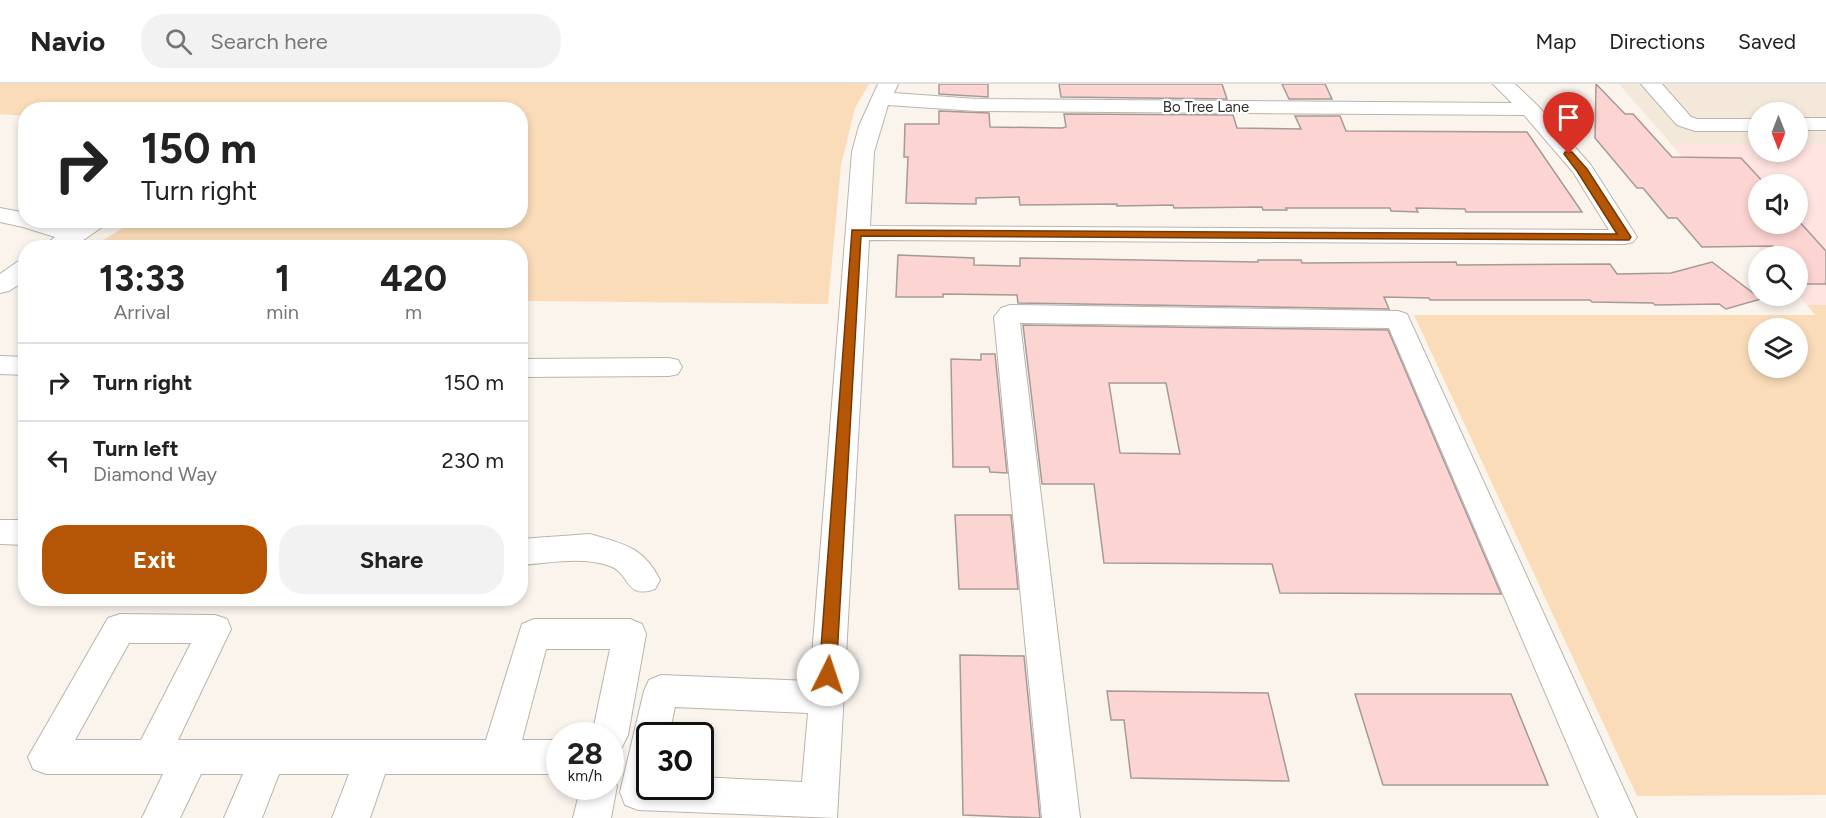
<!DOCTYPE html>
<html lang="en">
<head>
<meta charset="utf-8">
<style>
	body { margin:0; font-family:Figtree,sans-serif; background:#f2f2f2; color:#222; height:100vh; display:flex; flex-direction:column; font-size:22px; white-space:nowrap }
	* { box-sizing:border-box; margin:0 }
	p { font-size:20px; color:#767676 }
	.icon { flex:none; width:33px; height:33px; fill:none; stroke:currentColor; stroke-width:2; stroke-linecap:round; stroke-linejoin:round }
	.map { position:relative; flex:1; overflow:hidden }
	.drawer { position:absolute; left:18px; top:156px; width:510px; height:366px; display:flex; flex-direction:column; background:#fff; border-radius:24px; box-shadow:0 3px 9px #0003 }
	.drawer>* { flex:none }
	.banner { position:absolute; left:18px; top:18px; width:510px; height:126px; border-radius:24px; box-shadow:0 3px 9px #0003; background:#fff; color:#222; overflow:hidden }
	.needle { width:39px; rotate:180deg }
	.fabs { position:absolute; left:1748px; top:18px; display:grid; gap:12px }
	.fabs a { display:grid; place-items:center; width:60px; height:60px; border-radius:50%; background:#fff; box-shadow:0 3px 9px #0003; font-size:30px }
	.speed { position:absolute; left:546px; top:638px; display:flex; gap:12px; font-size:30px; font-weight:700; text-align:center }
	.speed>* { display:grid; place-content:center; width:78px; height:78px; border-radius:50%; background:#fff; box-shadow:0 3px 9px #0003; line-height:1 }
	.speed small { font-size:15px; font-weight:400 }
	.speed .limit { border:3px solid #111; border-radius:9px; background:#fff; color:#111 }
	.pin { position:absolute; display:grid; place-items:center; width:51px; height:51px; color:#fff; margin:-62px -26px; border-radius:50% 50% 50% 0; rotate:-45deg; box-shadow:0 0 6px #0007 }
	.pin .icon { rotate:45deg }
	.me { position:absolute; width:66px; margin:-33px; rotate:4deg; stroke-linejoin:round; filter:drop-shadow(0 0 4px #0008) }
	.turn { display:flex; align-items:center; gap:21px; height:126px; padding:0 24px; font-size:27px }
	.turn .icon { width:78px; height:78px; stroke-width:2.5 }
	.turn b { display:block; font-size:42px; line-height:51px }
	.eta { display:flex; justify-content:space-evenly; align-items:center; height:102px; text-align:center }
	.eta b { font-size:36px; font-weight:700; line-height:42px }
	.button { display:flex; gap:12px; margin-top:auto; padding:12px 24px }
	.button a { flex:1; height:69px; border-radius:24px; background:#b45605; color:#fff; font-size:24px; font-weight:700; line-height:69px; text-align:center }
	.button a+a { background:#f2f2f2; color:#222 }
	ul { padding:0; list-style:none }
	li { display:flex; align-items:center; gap:18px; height:78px; padding:0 24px; border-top:2px solid #e0e0e0 }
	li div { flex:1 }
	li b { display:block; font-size:22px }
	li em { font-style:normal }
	header { display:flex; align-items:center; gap:36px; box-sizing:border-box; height:84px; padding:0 30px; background:#fff; border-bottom:2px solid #e0e0e0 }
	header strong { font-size:28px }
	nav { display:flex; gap:33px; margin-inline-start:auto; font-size:21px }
	.search { width:420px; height:54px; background:#f2f2f2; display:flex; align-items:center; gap:15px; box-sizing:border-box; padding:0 21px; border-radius:24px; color:#767676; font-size:22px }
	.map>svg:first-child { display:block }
	.built { fill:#f4e8db }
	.education { fill:#ffe4e2; fill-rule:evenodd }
	.green { fill:#fadcb9; fill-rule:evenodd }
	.building { fill:#fcd4d1; stroke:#a49a99; stroke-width:1.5; fill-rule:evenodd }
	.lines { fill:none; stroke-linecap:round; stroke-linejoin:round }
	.minor-casing { stroke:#bab4ad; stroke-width:2 }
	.minor { fill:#fff; fill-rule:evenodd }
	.route { fill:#b45605; stroke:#753803; stroke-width:1.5 }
	.labels { text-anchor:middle; stroke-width:4.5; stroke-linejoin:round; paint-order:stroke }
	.far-street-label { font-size:15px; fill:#302e2b; stroke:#fff }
</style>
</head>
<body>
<header>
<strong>Navio</strong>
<div class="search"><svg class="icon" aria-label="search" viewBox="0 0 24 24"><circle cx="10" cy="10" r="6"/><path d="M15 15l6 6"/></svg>Search here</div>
<nav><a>Map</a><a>Directions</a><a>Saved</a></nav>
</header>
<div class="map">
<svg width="1826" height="734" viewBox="0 0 1826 734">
	<rect width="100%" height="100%" fill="#faf4ed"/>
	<!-- built -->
	<polygon class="built" points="1619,0 1826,0 1826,61 1797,61 1797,28 1758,28 1758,61 1672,61"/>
	<!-- education -->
	<path class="education" d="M 1672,61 L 1758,61 L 1758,68 L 1797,68 L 1797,61 L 1826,61 L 1826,221 L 1807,221 L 1797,209 L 1797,172 L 1766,172 ZM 1758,100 L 1797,100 L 1797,140 L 1758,140 Z"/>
	<!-- green -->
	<g class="green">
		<polygon points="0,0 869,0 855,24 841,81 828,220 521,217 520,164 92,163 134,137 520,136 520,26 26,26 25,32 0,30"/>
		<path d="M 1807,221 L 1826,221 L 1826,711 L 1637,712 L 1414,231 L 1815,231 ZM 1758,244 L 1797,244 L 1797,284 L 1758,284 Z"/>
	</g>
	<!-- building -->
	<g class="building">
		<polygon points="939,0 988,0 988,13 939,10"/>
		<polygon points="1059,0 1222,0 1227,15 1061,13"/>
		<polygon points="1282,0 1325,0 1332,15 1289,15"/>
		<polygon points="1596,0 1625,30 1633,30 1672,73 1741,74 1765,100 1758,100 1758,140 1797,140 1797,135 1826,167 1826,200 1806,200 1797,190 1797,172 1782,172 1773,162 1702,163 1677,134 1668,134 1643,104 1637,104 1595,54"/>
		<polygon points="939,27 989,29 990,43 1062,44 1066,43 1064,30 1233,31 1237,44 1301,45 1295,32 1340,32 1346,47 1527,48 1582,128 1466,128 1465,125 1416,124 1418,128 1391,127 1390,124 1286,124 1287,126 1263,126 1262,123 1174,124 1173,121 1117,122 1117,120 1020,121 1019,113 976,114 976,120 906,119 908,73 904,73 905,40 939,40"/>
		<polygon points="898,171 974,174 974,181 1020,182 1020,174 1258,178 1258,176 1301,176 1302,179 1456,178 1457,181 1610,180 1617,190 1671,189 1712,178 1761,215 1726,225 1719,220 1655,221 1653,219 1592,218 1590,216 1430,216 1429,214 1384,213 1389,225 1018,219 1017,211 943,210 943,213 896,213"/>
		<path d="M 1023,241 L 1388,246 L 1501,510 L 1280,509 L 1272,480 L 1104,479 L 1094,400 L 1042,400 ZM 1109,299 L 1166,299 L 1180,370 L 1120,369 Z"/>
		<polygon points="981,270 995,270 1007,389 990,388 989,383 953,383 951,275 981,276"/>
		<polygon points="955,431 1011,431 1018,505 959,505"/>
		<polygon points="960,571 1024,572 1040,734 963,731"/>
		<polygon points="1107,607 1268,609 1289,697 1131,694 1124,636 1111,636"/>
		<polygon points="1355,610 1511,610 1548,701 1383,701"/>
	</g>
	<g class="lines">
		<!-- minor casing -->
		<g class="minor-casing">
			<g id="minor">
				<path d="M 878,0 L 898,0 L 894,9 L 976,15 L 1512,19 L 1493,0 L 1515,0 L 1537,21 L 1590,80 L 1637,153 L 1633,158 L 1625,160 L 869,156 L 837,734 L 638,726 L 625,721 L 620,708 L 644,607 L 649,596 L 661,591 L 810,597 L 852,68 L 859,42 ZM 888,21 L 976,27 L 1524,31 L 1573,88 L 1609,146 L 870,142 L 874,68 ZM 675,623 L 808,629 L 802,698 L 700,693 L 700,702 L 650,702 L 650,651 L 669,651 Z"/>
				<polygon points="1641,0 1662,0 1691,33 1697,35 1758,35 1758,47 1695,47 1677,41"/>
				<rect x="1797" y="34" width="29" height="12"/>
				<polygon points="0,124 26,129 26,136 51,136 71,143 81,136 108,136 105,141 72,164 47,164 50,157 55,153 23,143 0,138"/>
				<polygon points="26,176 26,196 9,207 0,209 0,190 17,178"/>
				<polygon points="1010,221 1398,227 1407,230 1637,734 1599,734 1389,244 1020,239 1080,734 1042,734 994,233 1001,224"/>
				<polygon points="0,272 26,273 26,291 0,290"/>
				<polygon points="669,274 678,276 682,283 678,290 669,292 520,293 520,275"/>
				<polygon points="0,436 26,436 26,461 0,460"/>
				<path d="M 590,450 C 623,460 643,462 660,496 L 655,505 C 625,516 630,489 610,482 C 582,472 550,479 520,481 L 520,455 Z"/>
				<path d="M 120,530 L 215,531 L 227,535 L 231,545 L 178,656 L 486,656 L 522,540 L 534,535 L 630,535 L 642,540 L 646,550 L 628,651 L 622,663 L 610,668 L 610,651 L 592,651 L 610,565 L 546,565 L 522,656 L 560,656 L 560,690 L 385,690 L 370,734 L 332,734 L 349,690 L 279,690 L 262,734 L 224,734 L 243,690 L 201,690 L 180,734 L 142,734 L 163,690 L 46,690 L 33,685 L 28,673 L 108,534 ZM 129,559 L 191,559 L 141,656 L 75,656 Z"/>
				<polygon points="610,689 617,702 611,734 573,734 581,702 610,702"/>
			</g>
		</g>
		<!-- minor -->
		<use href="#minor" class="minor"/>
	</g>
	<!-- route -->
	<polygon class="route" points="1565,68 1572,68 1587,85 1631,153 1629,156 861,152 836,591 833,596 828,599 822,596 819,591 852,146 1617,150 1577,87 1564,70"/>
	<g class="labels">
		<!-- far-street labels -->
		<g class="far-street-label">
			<text x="1206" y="28">Bo Tree Lane</text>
		</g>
	</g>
</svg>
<div class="fabs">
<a><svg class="needle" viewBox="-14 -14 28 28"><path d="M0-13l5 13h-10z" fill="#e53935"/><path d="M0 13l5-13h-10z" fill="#767676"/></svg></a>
<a><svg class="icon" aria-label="sound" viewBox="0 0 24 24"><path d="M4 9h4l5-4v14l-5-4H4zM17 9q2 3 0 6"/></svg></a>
<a><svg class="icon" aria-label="search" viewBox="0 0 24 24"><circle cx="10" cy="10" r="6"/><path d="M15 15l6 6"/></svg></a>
<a><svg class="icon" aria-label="layers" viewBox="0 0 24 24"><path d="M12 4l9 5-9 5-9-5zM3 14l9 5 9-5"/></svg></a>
</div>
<div class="speed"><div>28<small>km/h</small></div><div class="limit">30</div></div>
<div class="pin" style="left:1569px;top:70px;background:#d93025"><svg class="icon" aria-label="arrive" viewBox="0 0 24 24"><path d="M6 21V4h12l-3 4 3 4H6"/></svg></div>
<svg class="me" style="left:828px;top:591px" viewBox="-20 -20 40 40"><circle r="19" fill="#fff"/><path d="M0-13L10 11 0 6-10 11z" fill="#b45605"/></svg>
<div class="banner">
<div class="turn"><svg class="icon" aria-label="right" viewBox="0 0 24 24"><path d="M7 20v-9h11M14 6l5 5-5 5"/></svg><div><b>150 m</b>Turn right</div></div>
</div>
<section class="drawer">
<div class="eta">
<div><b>13:33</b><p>Arrival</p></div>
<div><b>1</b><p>min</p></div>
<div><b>420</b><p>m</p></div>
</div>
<ul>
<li><svg class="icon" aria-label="right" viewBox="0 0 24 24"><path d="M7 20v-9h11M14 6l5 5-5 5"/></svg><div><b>Turn right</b></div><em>150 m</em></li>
<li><svg class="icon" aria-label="left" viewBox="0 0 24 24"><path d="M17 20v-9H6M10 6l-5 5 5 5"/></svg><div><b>Turn left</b><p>Diamond Way</p></div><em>230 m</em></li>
</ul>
<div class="button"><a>Exit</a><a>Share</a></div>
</section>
</div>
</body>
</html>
